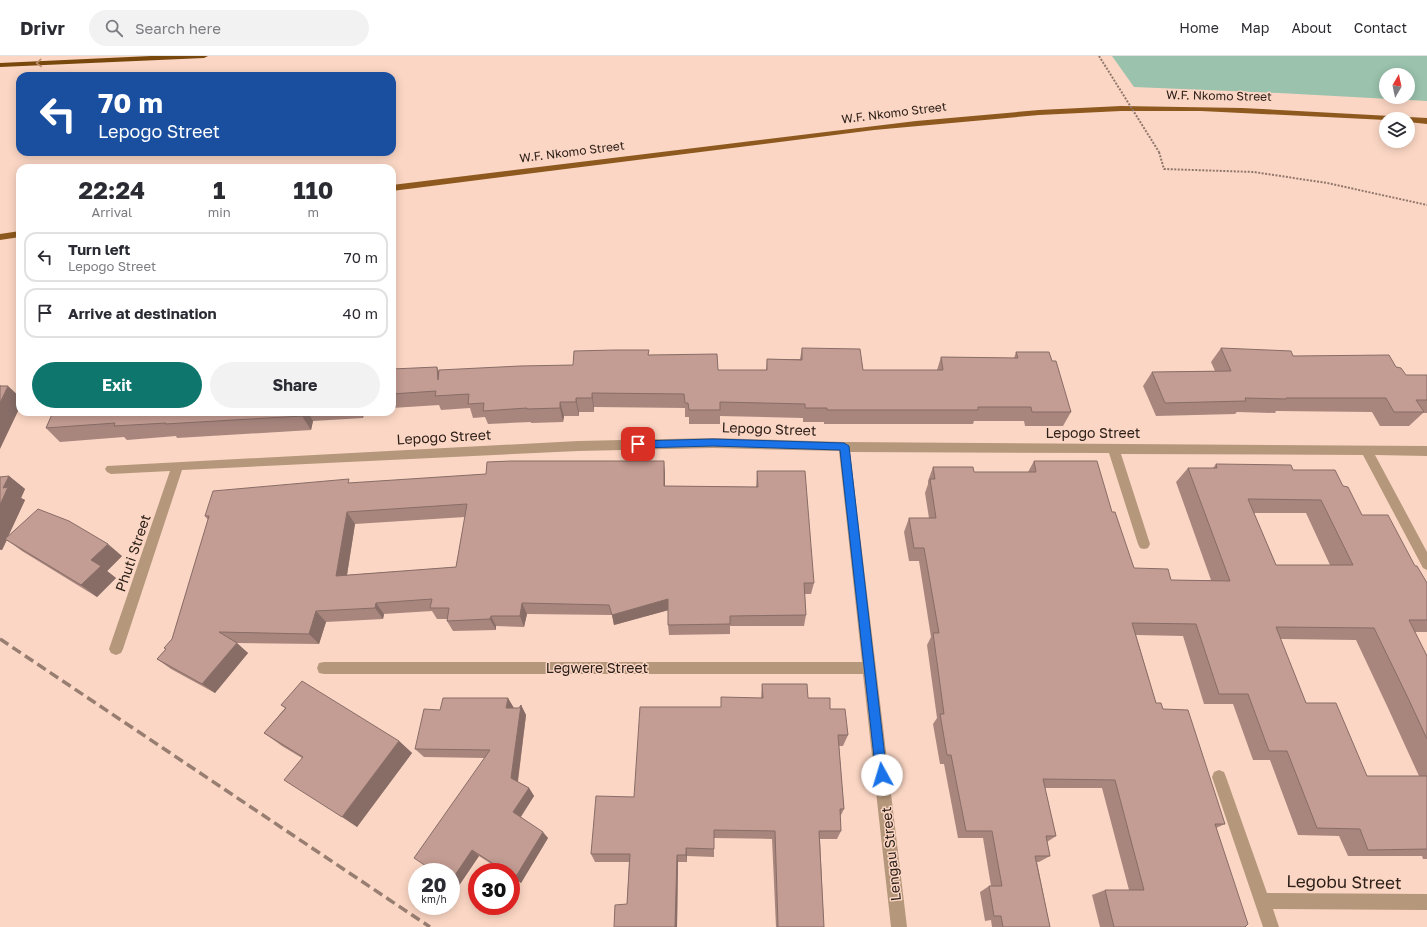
<!DOCTYPE html>
<html lang="en">
<head>
<meta charset="utf-8">
<style>
	body { margin:0; font-family:"Golos Text",sans-serif; background:#f2f2f3; color:#2b2b33; height:100vh; display:flex; flex-direction:column; font-size:15px; white-space:nowrap }
	* { box-sizing:border-box; margin:0 }
	p { font-size:13px; color:#7c7c81 }
	.icon { flex:none; width:22px; height:22px; fill:none; stroke:currentColor; stroke-width:2; stroke-linecap:round; stroke-linejoin:round }
	.map { position:relative; flex:1; overflow:hidden }
	.drawer { position:absolute; left:16px; top:108px; width:380px; height:252px; display:flex; flex-direction:column; background:#fff; border-radius:12px; box-shadow:0 2px 10px #0003 }
	.drawer>* { flex:none }
	.top-card { position:absolute; left:16px; top:16px; width:380px; height:84px; border-radius:12px; box-shadow:0 2px 10px #0003; background:#1a4fa0; color:#fff; overflow:hidden }
	.needle { width:26px; rotate:9deg }
	.fabs { position:absolute; left:1379px; top:12px; display:grid; gap:8px }
	.fabs a { display:grid; place-items:center; width:36px; height:36px; border-radius:50%; background:#fff; box-shadow:0 2px 10px #0003; font-size:20px }
	.speed { position:absolute; left:408px; top:807px; display:flex; gap:8px; font-size:20px; font-weight:700; text-align:center }
	.speed>* { display:grid; place-content:center; width:52px; height:52px; border-radius:50%; background:#fff; box-shadow:0 2px 10px #0003; line-height:1 }
	.speed small { font-size:10px; font-weight:400 }
	.speed .limit { border:6px solid #d22; background:#fff; color:#111 }
	.pin { position:absolute; display:grid; place-items:center; width:34px; height:34px; color:#fff; margin:-17px; border-radius:8px; box-shadow:0 2px 6px #0006 }
	.me { position:absolute; width:44px; margin:-22px; rotate:354deg; stroke-linejoin:round; filter:drop-shadow(0 0 3px #0008) }
	.turn { display:flex; align-items:center; gap:14px; height:84px; padding:0 16px; font-size:18px }
	.turn .icon { width:52px; height:52px; stroke-width:2.5 }
	.turn b { display:block; font-size:28px; line-height:34px }
	.eta { display:flex; justify-content:space-evenly; align-items:center; height:68px; text-align:center }
	.eta b { font-size:24px; font-weight:700; line-height:28px }
	.primary-button { display:flex; gap:8px; margin-top:auto; padding:8px 16px }
	.primary-button a { flex:1; height:46px; border-radius:24px; background:#0f766e; color:#fff; font-size:16px; font-weight:700; line-height:46px; text-align:center }
	.primary-button a+a { background:#f2f2f3; color:#2b2b33 }
	ul { padding:0; list-style:none }
	li { display:flex; align-items:center; gap:12px; height:50px; margin:0 8px 6px; padding:0 8px; border:2px solid #e1e1e2; border-radius:12px }
	li div { flex:1 }
	li b { display:block; font-size:15px }
	li em { font-style:normal }
	header { display:flex; align-items:center; gap:24px; box-sizing:border-box; height:56px; padding:0 20px; background:#fff; border-bottom:1px solid #e1e1e2 }
	header strong { font-size:19px }
	nav { display:flex; gap:22px; margin-inline-start:auto; font-size:14px }
	.search { width:280px; height:36px; background:#f2f2f3; display:flex; align-items:center; gap:10px; box-sizing:border-box; padding:0 14px; border-radius:22px; color:#7c7c81; font-size:15px }
	.map>svg:first-child { display:block }
	.green { fill:#9ac2ad; fill-rule:evenodd }
	.lines { fill:none; stroke-linecap:round; stroke-linejoin:round }
	.path { stroke:#90776b; stroke-width:2; stroke-dasharray:2 1.5; stroke-linecap:butt }
	.minor { fill:#b5977b; fill-rule:evenodd }
	.major { fill:#8e591e; fill-rule:evenodd }
	.highway { fill:#77470c; fill-rule:evenodd }
	.rail { stroke:#977e71; stroke-width:3.5; stroke-dasharray:10 5; stroke-linecap:butt }
	.path-bridge { stroke:#90776b; stroke-width:2; stroke-dasharray:2 1.5; stroke-linecap:butt }
	.wall { fill:#a8867e; fill-rule:evenodd }
	.shaded-wall { fill:#886d67 }
	.building { fill:#c39c93; stroke:#886d67; fill-rule:evenodd }
	.oneway { stroke:#b98e68 }
	.route { fill:#1a73e8; stroke:#114b97 }
	.labels { text-anchor:middle; stroke-width:3; stroke-linejoin:round; paint-order:stroke }
	.far-street-label { font-size:12px; fill:#2d2019; stroke:#fbd6c4 }
	.street-label { font-size:14px; fill:#2d2019; stroke:#fbd6c4 }
	.near-street-label { font-size:17px; fill:#2d2019; stroke:#fbd6c4 }
</style>
</head>
<body>
<header>
<strong>Drivr</strong>
<div class="search"><svg class="icon" aria-label="search" viewBox="0 0 24 24"><circle cx="10" cy="10" r="6"/><path d="M15 15l6 6"/></svg>Search here</div>
<nav><a>Home</a><a>Map</a><a>About</a><a>Contact</a></nav>
</header>
<div class="map">
<svg width="1427" height="871" viewBox="0 0 1427 871">
	<rect width="100%" height="100%" fill="#fbd6c4"/>
	<!-- green -->
	<path class="green" d="M 1112,0 L 1427,0 L 1427,45 L 1279,37 L 1134,31 ZM 1386,19 L 1408,19 L 1408,41 L 1386,41 Z"/>
	<g class="lines">
		<!-- path -->
		<polyline class="path" points="1159,96 1164,113 1254,116 1327,127 1427,149"/>
		<!-- minor -->
		<g class="minor">
			<polygon points="713,382 844,386 1427,390 1427,400 1375,399 1427,496 1427,514 1423,512 1363,399 1121,398 1150,488 1148,492 1144,493 1140,492 1138,488 1109,397 850,396 907,871 891,871 863,618 324,618 319,617 317,612 319,607 324,606 862,606 839,395 713,392 578,395 182,414 123,593 121,597 116,599 111,597 109,593 170,415 111,418 107,416 105,413 107,410 578,385"/>
			<polygon points="1219,714 1224,716 1226,721 1267,837 1427,838 1427,854 1273,853 1279,871 1263,871 1212,721 1214,716"/>
		</g>
		<!-- major -->
		<g class="major">
			<polygon points="1121,50 1242,52 1427,62 1427,68 1408,66 1408,63 1386,63 1386,64 1201,55 1121,55 1039,59 874,74 392,135 392,129 916,65 1039,54"/>
			<polygon points="20,175 20,181 0,184 0,178"/>
		</g>
		<!-- highway -->
		<polygon class="highway" points="151,0 208,0 204,2 0,11 0,7"/>
		<!-- rail -->
		<polyline class="rail" points="0,583 430,871"/>
		<!-- path-bridge -->
		<polyline class="path-bridge" points="1099,0 1159,96"/>
	</g>
	<!-- wall -->
	<g class="wall">
		<polygon points="802,292 863,314 937,314 941,301 1014,302 1016,296 1052,305 1071,356 1063,370 1025,370 1024,365 974,365 973,368 824,368 824,366 803,366 803,362 720,360 720,368 689,368 689,361 685,361 685,352 594,351 594,356 579,356 579,360 564,360 563,366 531,367 531,366 488,368 485,361 473,362 470,352 441,354 439,349 392,352 392,313 439,316 573,309 649,299 718,314 766,314 767,303 800,303"/>
		<polygon points="1221,292 1396,311 1406,319 1427,319 1427,357 1423,357 1409,370 1380,370 1372,356 1276,355 1275,357 1237,356 1235,358 1156,360 1143,330 1152,316 1215,315 1211,306"/>
		<polygon points="53,356 364,356 363,362 313,365 311,374 177,382 176,380 127,384 124,381 60,386 46,372"/>
		<path d="M 1034,405 L 1112,456 L 1134,512 L 1171,524 L 1211,524 L 1176,426 L 1188,412 L 1213,412 L 1216,408 L 1293,414 L 1343,430 L 1362,459 L 1427,564 L 1427,576 L 1415,576 L 1427,600 L 1427,803 L 1423,803 L 1422,800 L 1348,800 L 1339,780 L 1298,779 L 1270,704 L 1253,704 L 1233,648 L 1204,648 L 1183,580 L 1136,579 L 1156,647 L 1163,653 L 1225,768 L 1216,772 L 1245,871 L 1100,871 L 1092,839 L 1105,834 L 1129,834 L 1102,732 L 1045,732 L 1056,780 L 1047,786 L 1050,800 L 1039,806 L 1037,806 L 1050,871 L 992,871 L 991,864 L 985,865 L 980,836 L 989,830 L 991,830 L 983,782 L 958,782 L 944,708 L 940,708 L 933,668 L 937,662 L 927,589 L 931,581 L 919,505 L 909,505 L 904,476 L 909,462 L 929,462 L 925,437 L 928,428 L 928,425 L 933,411 L 974,416 L 1028,416 ZM 1254,457 L 1306,457 L 1330,509 L 1276,509 ZM 1280,583 L 1356,584 L 1388,652 L 1419,720 L 1367,720 L 1306,647 Z"/>
		<path d="M 757,415 L 814,527 L 811,538 L 805,538 L 806,559 L 804,570 L 730,570 L 730,578 L 669,579 L 668,569 L 668,554 L 614,569 L 612,559 L 527,558 L 524,571 L 496,570 L 496,574 L 453,575 L 447,565 L 447,563 L 437,563 L 432,555 L 384,558 L 383,563 L 326,566 L 319,588 L 236,587 L 248,597 L 215,637 L 171,613 L 157,603 L 166,593 L 172,583 L 208,464 L 205,460 L 351,427 L 665,417 L 665,430 L 756,431 ZM 465,461 L 456,511 L 347,519 L 355,468 Z"/>
		<polygon points="9,420 25,433 21,442 25,444 8,480 122,500 107,515 116,522 97,541 22,495 7,484 2,494 0,494 0,421"/>
		<polygon points="762,628 808,642 830,653 848,679 843,690 839,690 844,753 840,761 841,775 837,783 820,783 824,871 776,871 772,783 714,782 714,801 687,800 687,806 678,806 677,871 614,871 627,848 629,806 595,806 591,798 634,741 721,651 761,642"/>
		<polygon points="281,649 399,685 412,697 357,771 302,702 282,690 264,677 285,652"/>
		<polygon points="521,649 526,659 518,726 529,732 534,740 521,761 548,782 521,827 511,821 511,816 504,816 479,800 458,831 451,827 451,816 484,702 424,701 415,693 440,654 519,652"/>
	</g>
	<!-- shaded-wall -->
	<g class="shaded-wall">
		<polygon points="437,311 443,325 438,324"/>
		<polygon points="0,329 6,334 8,330 20,341 20,351 0,393"/>
		<polygon points="592,337 594,351 594,356 592,342"/>
		<polygon points="576,342 579,356 579,360 576,346"/>
		<polygon points="560,346 564,360 563,366 560,352"/>
		<polygon points="303,356 308,356 313,365 311,374 302,360"/>
		<polygon points="360,356 364,356 363,362"/>
		<polygon points="664,405 665,417 665,443 664,430"/>
		<polygon points="9,420 25,433 21,442 25,444 2,494 0,493 0,449 3,432"/>
		<polygon points="347,456 355,468 345,531 336,520"/>
		<polygon points="108,488 122,500 107,515 116,522 97,541 81,529 91,504"/>
		<polygon points="668,543 669,554 614,569 612,559"/>
		<polygon points="376,547 384,558 383,563 375,552"/>
		<polygon points="522,547 527,558 524,571 520,560"/>
		<polygon points="316,555 326,566 319,588 309,578"/>
		<polygon points="491,560 496,570 496,574 490,563"/>
		<polygon points="237,587 248,597 215,637 202,628"/>
		<polygon points="508,642 514,652 506,652"/>
		<polygon points="521,649 526,659 517,730 511,722"/>
		<polygon points="399,685 412,697 357,771 342,761"/>
		<polygon points="529,732 534,740 519,763 513,756"/>
		<polygon points="543,776 548,782 521,827 515,822"/>
		<polygon points="686,792 687,800 687,806 686,799"/>
		<polygon points="472,794 479,800 458,831 451,827 451,825"/>
		<polygon points="677,799 678,806 677,871 675,871"/>
	</g>
	<!-- building -->
	<g class="building">
		<polygon points="802,292 860,293 863,314 943,314 941,301 1018,302 1016,296 1049,296 1052,305 1056,305 1071,356 1032,356 1031,351 978,351 978,354 827,354 827,352 805,352 805,348 720,346 720,354 689,354 688,347 685,347 684,338 592,337 592,342 576,342 576,346 560,346 560,352 527,353 527,352 483,355 484,347 468,348 469,338 435,340 436,335 392,338 392,313 437,311 438,324 439,314 520,310 573,309 574,295 614,294 649,294 648,299 717,298 718,314 767,314 767,303 802,304"/>
		<polygon points="1221,292 1291,295 1293,300 1389,299 1396,311 1401,312 1406,319 1427,319 1427,344 1416,344 1424,356 1394,356 1386,342 1286,342 1286,343 1245,342 1246,345 1165,347 1152,316 1231,315"/>
		<polygon points="0,330 8,330 0,347"/>
		<polygon points="53,356 303,356 302,360 165,368 166,367 114,370 115,367 46,372"/>
		<path d="M 511,405 L 664,405 L 664,430 L 758,431 L 757,415 L 805,415 L 814,527 L 804,527 L 806,559 L 730,560 L 730,568 L 668,569 L 668,543 L 612,559 L 609,549 L 522,547 L 520,560 L 491,560 L 490,563 L 447,565 L 449,552 L 430,552 L 432,543 L 376,547 L 375,552 L 316,555 L 309,578 L 219,576 L 237,587 L 202,628 L 157,603 L 166,593 L 164,592 L 172,583 L 209,460 L 205,460 L 213,435 L 349,423 L 348,427 L 486,418 L 487,406 ZM 467,448 L 456,511 L 336,520 L 347,456 Z"/>
		<path d="M 1034,405 L 1097,405 L 1112,456 L 1115,456 L 1134,512 L 1168,513 L 1171,524 L 1230,525 L 1188,412 L 1217,412 L 1216,408 L 1291,409 L 1293,414 L 1335,414 L 1343,430 L 1348,431 L 1362,459 L 1388,459 L 1415,510 L 1417,510 L 1427,527 L 1427,564 L 1409,564 L 1427,600 L 1427,683 L 1408,642 L 1374,572 L 1276,571 L 1306,647 L 1336,647 L 1367,720 L 1427,720 L 1427,793 L 1368,794 L 1360,773 L 1317,772 L 1287,695 L 1269,695 L 1248,638 L 1219,638 L 1196,568 L 1132,567 L 1156,647 L 1161,647 L 1163,653 L 1188,654 L 1225,768 L 1215,768 L 1248,868 L 1245,871 L 1114,871 L 1105,834 L 1144,834 L 1115,724 L 1043,723 L 1056,780 L 1046,780 L 1050,800 L 1035,800 L 1050,871 L 1003,871 L 1001,860 L 994,860 L 989,830 L 1002,830 L 992,775 L 966,775 L 951,699 L 947,699 L 940,658 L 944,658 L 933,577 L 939,577 L 924,492 L 914,492 L 909,462 L 936,462 L 930,423 L 935,423 L 933,411 L 973,411 L 974,416 L 1036,416 ZM 1248,443 L 1321,444 L 1353,509 L 1276,509 Z"/>
		<polygon points="9,420 3,432 8,431 0,449 0,421"/>
		<polygon points="38,453 69,465 108,488 91,504 101,510 81,529 5,483"/>
		<polygon points="302,625 399,685 342,761 284,724 303,701 264,677 286,652 281,649"/>
		<polygon points="762,628 807,628 808,642 830,642 830,653 845,653 848,679 838,679 844,753 840,753 841,775 819,775 824,871 778,871 775,775 714,774 714,793 686,792 686,799 677,799 675,871 614,871 615,849 627,848 630,798 591,798 596,740 634,741 640,651 721,651 721,641 763,642"/>
		<polygon points="443,642 508,642 506,652 519,652 521,649 511,722 529,732 513,756 543,776 515,822 511,819 511,816 506,816 472,794 451,825 451,816 435,816 414,802 490,694 415,693 424,653 440,654"/>
	</g>
	<!-- one-way arrows -->
	<defs><path id="oneway-chevron" d="M-2-3.5L2.5 0L-2 3.5" fill="none" stroke-width="1.6" stroke-linecap="round" stroke-linejoin="round"/></defs>
	<use class="oneway" href="#oneway-chevron" transform="translate(39 7) rotate(177)"/>
	<!-- route -->
	<polygon class="route" points="713,383 844,387 849,390 887,719 886,723 882,724 878,723 876,719 840,394 713,390 638,392 634,388 638,385"/>
	<g class="labels">
		<!-- far-street labels -->
		<g class="far-street-label">
			<text transform="translate(1219 40) rotate(1)" y="4">W.F. Nkomo Street</text>
			<text transform="translate(894 57) rotate(-7)" y="4">W.F. Nkomo Street</text>
			<text transform="translate(572 96) rotate(-7)" y="4">W.F. Nkomo Street</text>
		</g>
		<!-- street labels -->
		<g class="street-label">
			<text transform="translate(769 373) rotate(2)" y="5">Lepogo Street</text>
			<text x="1093" y="382">Lepogo Street</text>
			<text transform="translate(444 381) rotate(-3)" y="5">Lepogo Street</text>
			<text transform="translate(133 497) rotate(-71)" y="5">Phuti Street</text>
			<text x="597" y="617">Legwere Street</text>
			<text transform="translate(891 798) rotate(-96)" y="5">Lengau Street</text>
		</g>
		<!-- near-street labels -->
		<g class="near-street-label">
			<text transform="translate(1344 826) rotate(1)" y="6">Legobu Street</text>
		</g>
	</g>
</svg>
<div class="fabs">
<a><svg class="needle" viewBox="-14 -14 28 28"><path d="M0-13l5 13h-10z" fill="#e53935"/><path d="M0 13l5-13h-10z" fill="#7c7c81"/></svg></a>
<a><svg class="icon" aria-label="layers" viewBox="0 0 24 24"><path d="M12 4l9 5-9 5-9-5zM3 14l9 5 9-5"/></svg></a>
</div>
<div class="speed"><div>20<small>km/h</small></div><div class="limit">30</div></div>
<div class="pin" style="left:638px;top:388px;background:#d93025"><svg class="icon" aria-label="arrive" viewBox="0 0 24 24"><path d="M6 21V4h12l-3 4 3 4H6"/></svg></div>
<svg class="me" style="left:882px;top:719px" viewBox="-20 -20 40 40"><circle r="19" fill="#fff"/><path d="M0-13L10 11 0 6-10 11z" fill="#1a73e8"/></svg>
<div class="top-card">
<div class="turn"><svg class="icon" aria-label="left" viewBox="0 0 24 24"><path d="M17 20v-9H6M10 6l-5 5 5 5"/></svg><div><b>70 m</b>Lepogo Street</div></div>
</div>
<section class="drawer">
<div class="eta">
<div><b>22:24</b><p>Arrival</p></div>
<div><b>1</b><p>min</p></div>
<div><b>110</b><p>m</p></div>
</div>
<ul>
<li><svg class="icon" aria-label="left" viewBox="0 0 24 24"><path d="M17 20v-9H6M10 6l-5 5 5 5"/></svg><div><b>Turn left</b><p>Lepogo Street</p></div><em>70 m</em></li>
<li><svg class="icon" aria-label="arrive" viewBox="0 0 24 24"><path d="M6 21V4h12l-3 4 3 4H6"/></svg><div><b>Arrive at destination</b></div><em>40 m</em></li>
</ul>
<div class="primary-button"><a>Exit</a><a>Share</a></div>
</section>
</div>
</body>
</html>
